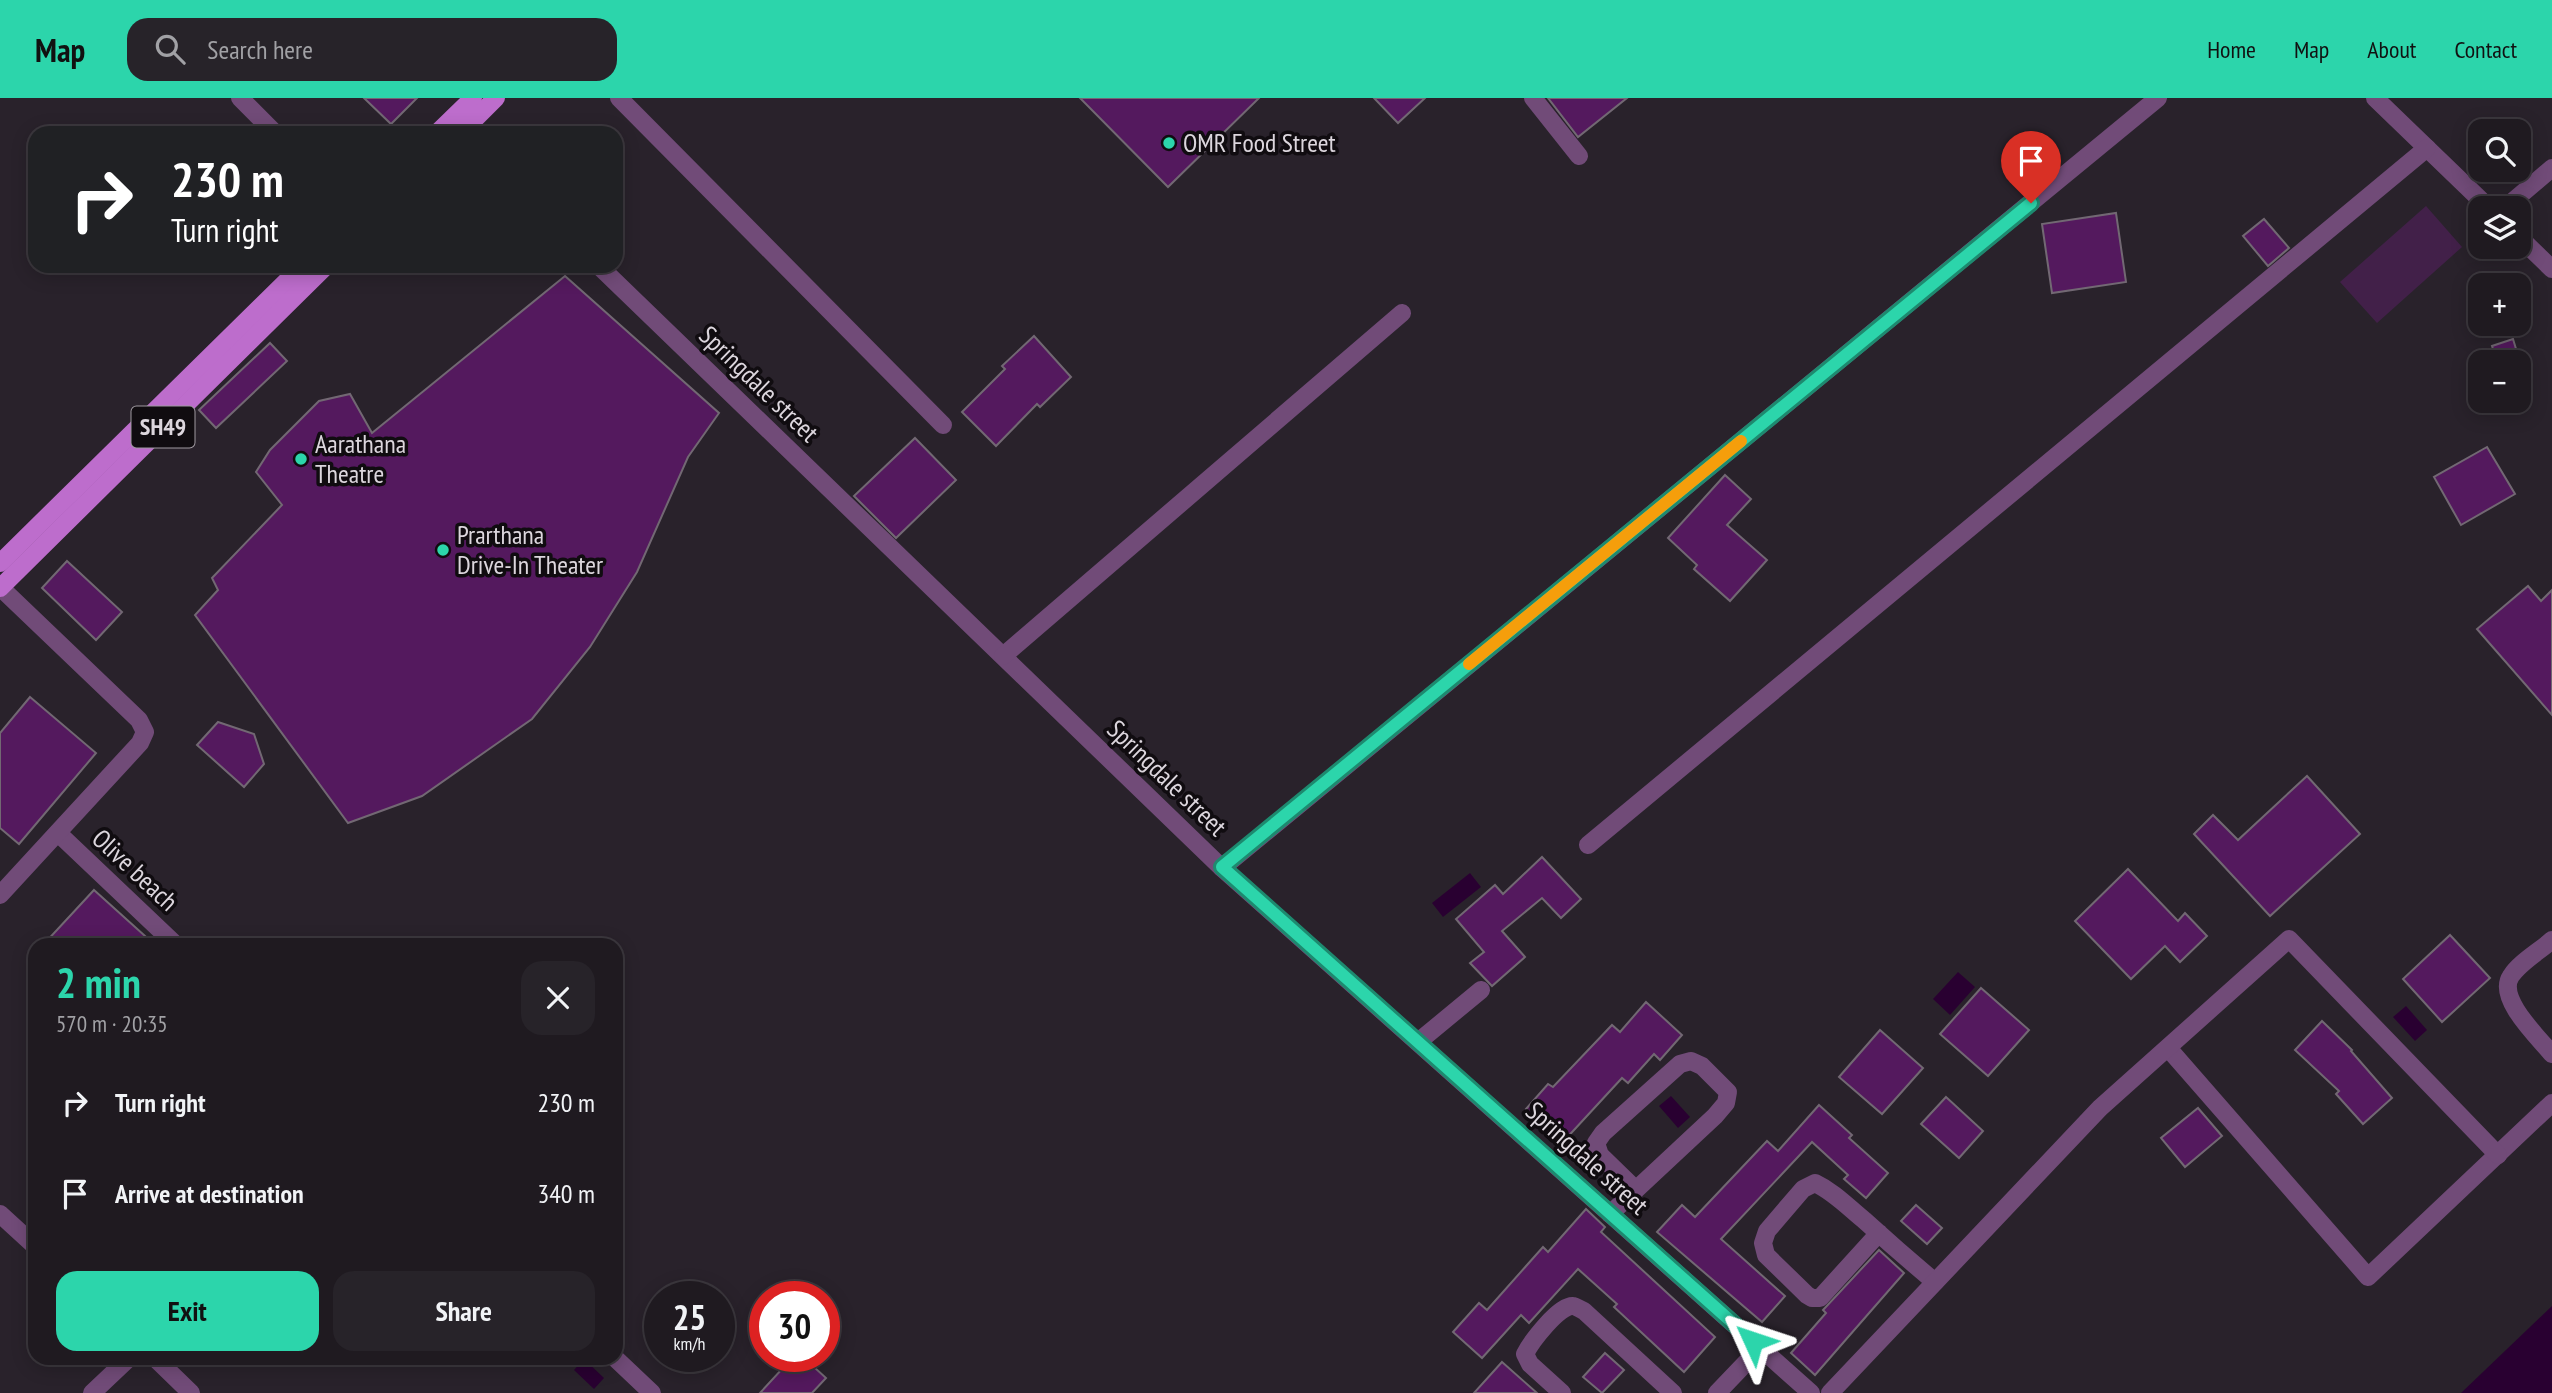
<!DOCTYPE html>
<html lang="en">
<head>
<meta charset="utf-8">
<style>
	body { margin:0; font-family:"PT Sans Narrow",sans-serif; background:#272329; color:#f1f3f6; height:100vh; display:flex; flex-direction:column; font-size:26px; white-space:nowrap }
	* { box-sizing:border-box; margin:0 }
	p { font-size:23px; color:#a1a1a5 }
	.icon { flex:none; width:38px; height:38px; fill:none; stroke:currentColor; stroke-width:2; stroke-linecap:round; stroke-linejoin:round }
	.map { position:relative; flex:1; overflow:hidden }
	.details { position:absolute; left:28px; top:840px; width:595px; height:427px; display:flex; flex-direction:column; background:#1f1a20; border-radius:21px; box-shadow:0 4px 18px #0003,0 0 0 2px #3c383e }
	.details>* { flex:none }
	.banner { position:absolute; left:28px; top:28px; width:595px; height:147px; border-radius:21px; box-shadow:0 4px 18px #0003,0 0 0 2px #3c383e; background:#202124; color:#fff; overflow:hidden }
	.fabs { position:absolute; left:2468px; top:21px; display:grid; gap:14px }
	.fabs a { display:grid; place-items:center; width:63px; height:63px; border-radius:14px; background:#1f1a20; box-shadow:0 4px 18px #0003,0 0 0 2px #3c383e; font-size:35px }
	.speed { position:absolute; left:644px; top:1183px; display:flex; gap:14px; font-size:35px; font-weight:700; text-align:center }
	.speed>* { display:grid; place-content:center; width:91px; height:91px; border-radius:50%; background:#1f1a20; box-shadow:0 4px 18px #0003,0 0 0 2px #3c383e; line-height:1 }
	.speed small { font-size:18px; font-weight:400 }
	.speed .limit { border:10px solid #d22; background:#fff; color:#111 }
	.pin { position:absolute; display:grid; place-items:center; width:60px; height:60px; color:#fff; margin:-72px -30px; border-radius:50% 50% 50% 0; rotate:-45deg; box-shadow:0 0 7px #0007 }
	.pin .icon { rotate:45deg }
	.me { position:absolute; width:77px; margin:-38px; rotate:312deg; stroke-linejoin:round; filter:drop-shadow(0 0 5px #0008) }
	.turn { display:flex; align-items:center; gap:24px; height:147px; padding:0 28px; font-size:32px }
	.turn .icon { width:91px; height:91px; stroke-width:2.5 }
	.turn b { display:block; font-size:49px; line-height:60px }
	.round { display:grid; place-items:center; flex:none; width:74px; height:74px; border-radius:21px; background:#272329 }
	.headline { display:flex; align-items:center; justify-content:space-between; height:119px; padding:0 28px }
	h1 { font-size:42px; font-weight:700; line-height:52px; color:#2cd5ab }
	.button { display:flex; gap:14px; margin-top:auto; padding:14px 28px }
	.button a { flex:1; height:80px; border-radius:21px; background:#2cd5ab; color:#111; font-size:28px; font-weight:700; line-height:80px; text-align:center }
	.button a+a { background:#272329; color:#f1f3f6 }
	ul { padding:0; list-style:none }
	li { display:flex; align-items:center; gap:21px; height:91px; padding:0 28px }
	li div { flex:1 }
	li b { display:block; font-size:26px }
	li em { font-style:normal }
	header { display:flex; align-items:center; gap:42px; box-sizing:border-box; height:98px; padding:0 35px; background:#2cd5ab; color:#111 }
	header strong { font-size:33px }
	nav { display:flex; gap:38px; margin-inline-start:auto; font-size:24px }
	.search { width:490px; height:63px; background:#272329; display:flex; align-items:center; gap:18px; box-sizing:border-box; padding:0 24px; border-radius:21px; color:#a1a1a5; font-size:26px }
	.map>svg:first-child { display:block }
	.green { fill:#422049 }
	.water { fill:#290031 }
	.building { fill:#54195e; stroke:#726873; stroke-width:2 }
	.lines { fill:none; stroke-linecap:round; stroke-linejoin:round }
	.minor { stroke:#714b78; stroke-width:18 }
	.major { stroke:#bd6dcc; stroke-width:18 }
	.route-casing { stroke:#1d8a6f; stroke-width:18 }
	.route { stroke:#2cd5ab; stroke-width:12 }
	.slow { stroke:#f59e0b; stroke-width:12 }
	.poi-dot { fill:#2cd5ab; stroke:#100c10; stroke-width:2.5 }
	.labels { text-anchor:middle; stroke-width:7; stroke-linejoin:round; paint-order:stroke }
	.shield { fill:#100c10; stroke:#9f99a0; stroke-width:2 }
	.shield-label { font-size:24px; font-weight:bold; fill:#dcd6dd }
	.poi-label { font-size:26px; fill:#dcd6dd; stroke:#100c10; text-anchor:start }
	.street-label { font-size:26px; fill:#dcd6dd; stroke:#100c10 }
</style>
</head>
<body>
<header>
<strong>Map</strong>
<div class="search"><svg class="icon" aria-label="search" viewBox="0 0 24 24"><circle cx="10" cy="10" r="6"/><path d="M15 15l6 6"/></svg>Search here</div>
<nav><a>Home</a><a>Map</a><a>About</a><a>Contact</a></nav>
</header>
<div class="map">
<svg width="2552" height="1295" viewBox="0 0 2552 1295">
	<rect width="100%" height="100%" fill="#29222b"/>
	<!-- green -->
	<polygon class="green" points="2426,108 2462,149 2377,225 2340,184"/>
	<!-- water -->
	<g class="water">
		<polygon points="1470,775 1481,789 1443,819 1432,805"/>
		<polygon points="1958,874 1975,889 1950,917 1933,901"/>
		<polygon points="2406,908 2427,932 2415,943 2393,919"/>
		<polygon points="1671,998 1690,1019 1678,1030 1659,1008"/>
		<polygon points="2552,1208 2552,1295 2461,1295"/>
		<polygon points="584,1261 604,1280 594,1291 574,1272"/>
	</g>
	<!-- building -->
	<g class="building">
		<polygon points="364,0 417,0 391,26"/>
		<polygon points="1080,0 1259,0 1168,89"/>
		<polygon points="1374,0 1425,0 1398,25"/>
		<polygon points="1548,0 1627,0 1578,39"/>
		<polygon points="2116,115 2126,184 2052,195 2042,126"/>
		<polygon points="2264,121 2289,150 2268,168 2243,138"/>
		<polygon points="565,178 719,315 688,359 637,474 590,549 532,621 422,698 348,725 195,517 218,492 212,480 282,407 256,374 270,352 319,303 350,296 372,335"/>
		<polygon points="1034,238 1071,279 1040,309 1037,306 996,348 962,314 1005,271 1002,268"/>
		<polygon points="2513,241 2520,264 2497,264 2492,248"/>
		<polygon points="270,245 287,263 216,330 199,312"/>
		<polygon points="915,340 956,382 896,440 854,398"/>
		<polygon points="2487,349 2515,396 2461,427 2434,379"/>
		<polygon points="1725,377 1751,401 1727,427 1767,462 1730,503 1694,471 1697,467 1668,440"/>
		<polygon points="67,463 122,514 96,542 42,490"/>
		<polygon points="2528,488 2541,503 2552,492 2552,617 2477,531"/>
		<polygon points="30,599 96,655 19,746 0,730 0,635"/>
		<polygon points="218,624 254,636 264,666 244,689 197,647"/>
		<polygon points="2307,678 2360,736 2270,818 2194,736 2213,717 2238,742"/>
		<polygon points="1542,759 1581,801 1561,820 1542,800 1502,833 1525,859 1492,888 1470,865 1484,854 1456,821 1495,787 1503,796"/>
		<polygon points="2128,771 2178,823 2185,815 2207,838 2180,864 2165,848 2131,881 2075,823"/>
		<polygon points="94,792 155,847 43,847"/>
		<polygon points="2450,837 2490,880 2442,924 2403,881"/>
		<polygon points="1981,890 2029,932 1988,978 1940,936"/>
		<polygon points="1646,904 1682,937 1660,962 1654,956 1628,985 1622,980 1562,1045 1526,1011 1548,986 1553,989 1612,927 1620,934"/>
		<polygon points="2322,923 2352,952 2351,953 2392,1000 2363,1026 2336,996 2339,993 2295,952"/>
		<polygon points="1880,932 1923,970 1882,1016 1839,979"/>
		<polygon points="1946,999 1983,1033 1959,1060 1921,1026"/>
		<polygon points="1819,1007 1852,1037 1849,1040 1888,1075 1866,1100 1844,1081 1848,1077 1812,1044 1721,1141 1785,1198 1762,1224 1657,1134 1682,1107 1695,1119 1767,1043 1778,1053"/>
		<polygon points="2198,1010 2222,1038 2185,1069 2161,1040"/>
		<polygon points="1916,1107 1942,1130 1927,1146 1901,1123"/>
		<polygon points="1586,1111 1605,1129 1601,1134 1715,1239 1684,1274 1614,1209 1617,1206 1578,1171 1529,1225 1521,1217 1482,1260 1453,1234 1479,1205 1487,1212 1543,1149 1548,1154"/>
		<polygon points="1879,1152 1904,1175 1815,1277 1791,1255 1826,1215 1823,1212"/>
		<polygon points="1605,1255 1624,1272 1602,1295 1583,1279"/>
		<polygon points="794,1258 802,1258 826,1280 812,1295 760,1295"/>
		<polygon points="1502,1264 1537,1295 1474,1295"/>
	</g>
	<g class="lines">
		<!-- minor -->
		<g class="minor">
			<polyline points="240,0 275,35"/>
			<polyline points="619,0 943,327"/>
			<polyline points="1533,0 1579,58"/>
			<polyline points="2375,0 2489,110"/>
			<polyline points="2505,110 2552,70"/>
			<polyline points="2518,138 2552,171"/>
			<polyline points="599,168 1222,770 1811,1295"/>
			<polyline points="1003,558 1402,215"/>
			<polyline points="58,735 176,847"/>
			<polyline points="1588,747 2427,50"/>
			<polyline points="1222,770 2158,0"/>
			<polyline points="0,797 140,645 145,634 139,622 1,490"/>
			<path d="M 2552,842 C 2540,853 2520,864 2511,878 C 2496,900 2539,940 2552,956"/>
			<polyline points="1418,944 1481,892"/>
			<polyline points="2168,950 2368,1179 2552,1005"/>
			<polyline points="0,1116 35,1148"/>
			<polyline points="1610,1116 1715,1018 1726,1005 1728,994 1702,968 1691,963 1680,966 1603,1035 1596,1045 1600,1057 1636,1092"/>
			<path d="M 1879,1135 L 1820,1200 L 1812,1200 L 1807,1197 L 1766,1157 L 1763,1145 L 1767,1133 L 1803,1091 L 1815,1085 C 1834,1094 1848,1109 1864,1122 C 1887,1143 1911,1164 1935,1184"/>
			<polyline points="155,1260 191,1295"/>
			<polyline points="615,1260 652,1295"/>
			<polyline points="92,1295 129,1260"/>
			<path d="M 1562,1295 L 1530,1266 L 1525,1256 C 1531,1244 1559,1207 1573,1208 C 1575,1208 1582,1212 1584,1213 L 1673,1295"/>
			<polyline points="1717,1295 1760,1250"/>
			<polyline points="1830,1295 2100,1010 2289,841 2498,1057"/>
		</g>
		<!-- major -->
		<g class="major">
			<polyline points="437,35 473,0"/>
			<polyline points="461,35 496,0"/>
			<polyline points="0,465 302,168"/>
			<polyline points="0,490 326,168"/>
		</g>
	</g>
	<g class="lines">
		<!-- route casing -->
		<g class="route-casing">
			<polyline id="route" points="1753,1243 1222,769 2031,105"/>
		</g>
		<!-- route -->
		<use href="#route" class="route"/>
		<!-- slow -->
		<polyline class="slow" points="1469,566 1741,343"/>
	</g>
	<!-- markers -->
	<g class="poi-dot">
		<circle cx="1169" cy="45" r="7"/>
		<circle cx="301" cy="361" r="7"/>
		<circle cx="443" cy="452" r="7"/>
	</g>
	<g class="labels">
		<!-- shield labels -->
		<rect class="shield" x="131.5" y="308.5" width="63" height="41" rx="5"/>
		<g class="shield-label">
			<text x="163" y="337">SH49</text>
		</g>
		<!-- poi labels -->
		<g class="poi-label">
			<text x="1183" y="54">OMR Food Street</text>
			<text x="315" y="355">Aarathana<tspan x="315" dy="30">Theatre</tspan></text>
			<text x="457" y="446">Prarthana<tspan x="457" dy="30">Drive-In Theater</tspan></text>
		</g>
		<!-- street labels -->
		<g class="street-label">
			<text transform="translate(759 286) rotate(44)" y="9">Springdale street</text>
			<text transform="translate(1167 680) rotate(44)" y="9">Springdale street</text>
			<text transform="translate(135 772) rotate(43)" y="9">Olive beach</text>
			<text transform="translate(1587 1060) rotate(42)" y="9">Springdale street</text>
		</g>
	</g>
</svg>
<div class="fabs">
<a><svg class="icon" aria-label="search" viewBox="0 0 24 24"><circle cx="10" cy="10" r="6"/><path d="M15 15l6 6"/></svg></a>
<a><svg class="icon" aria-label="layers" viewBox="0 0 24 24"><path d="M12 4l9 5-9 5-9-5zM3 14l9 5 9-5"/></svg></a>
<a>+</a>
<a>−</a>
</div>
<div class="speed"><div>25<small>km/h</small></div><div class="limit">30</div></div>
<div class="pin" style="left:2031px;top:105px;background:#d93025"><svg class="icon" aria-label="arrive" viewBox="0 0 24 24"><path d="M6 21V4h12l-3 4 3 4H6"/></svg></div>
<svg class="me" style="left:1753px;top:1243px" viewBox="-20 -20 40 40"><path d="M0-17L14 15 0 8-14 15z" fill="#2cd5ab" stroke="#fff" stroke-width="4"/></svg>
<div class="banner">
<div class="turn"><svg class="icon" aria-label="right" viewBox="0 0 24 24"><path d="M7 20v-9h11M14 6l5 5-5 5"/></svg><div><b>230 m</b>Turn right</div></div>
</div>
<section class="details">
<div class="headline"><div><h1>2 min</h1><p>570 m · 20:35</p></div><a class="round"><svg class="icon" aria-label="close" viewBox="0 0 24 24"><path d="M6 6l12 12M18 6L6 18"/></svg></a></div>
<ul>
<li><svg class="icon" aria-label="right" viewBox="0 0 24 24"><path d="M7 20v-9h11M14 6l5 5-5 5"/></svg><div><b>Turn right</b></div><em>230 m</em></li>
<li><svg class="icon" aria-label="arrive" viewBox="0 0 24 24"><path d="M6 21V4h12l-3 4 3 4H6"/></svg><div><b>Arrive at destination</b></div><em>340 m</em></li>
</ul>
<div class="button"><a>Exit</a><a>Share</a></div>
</section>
</div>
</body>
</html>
